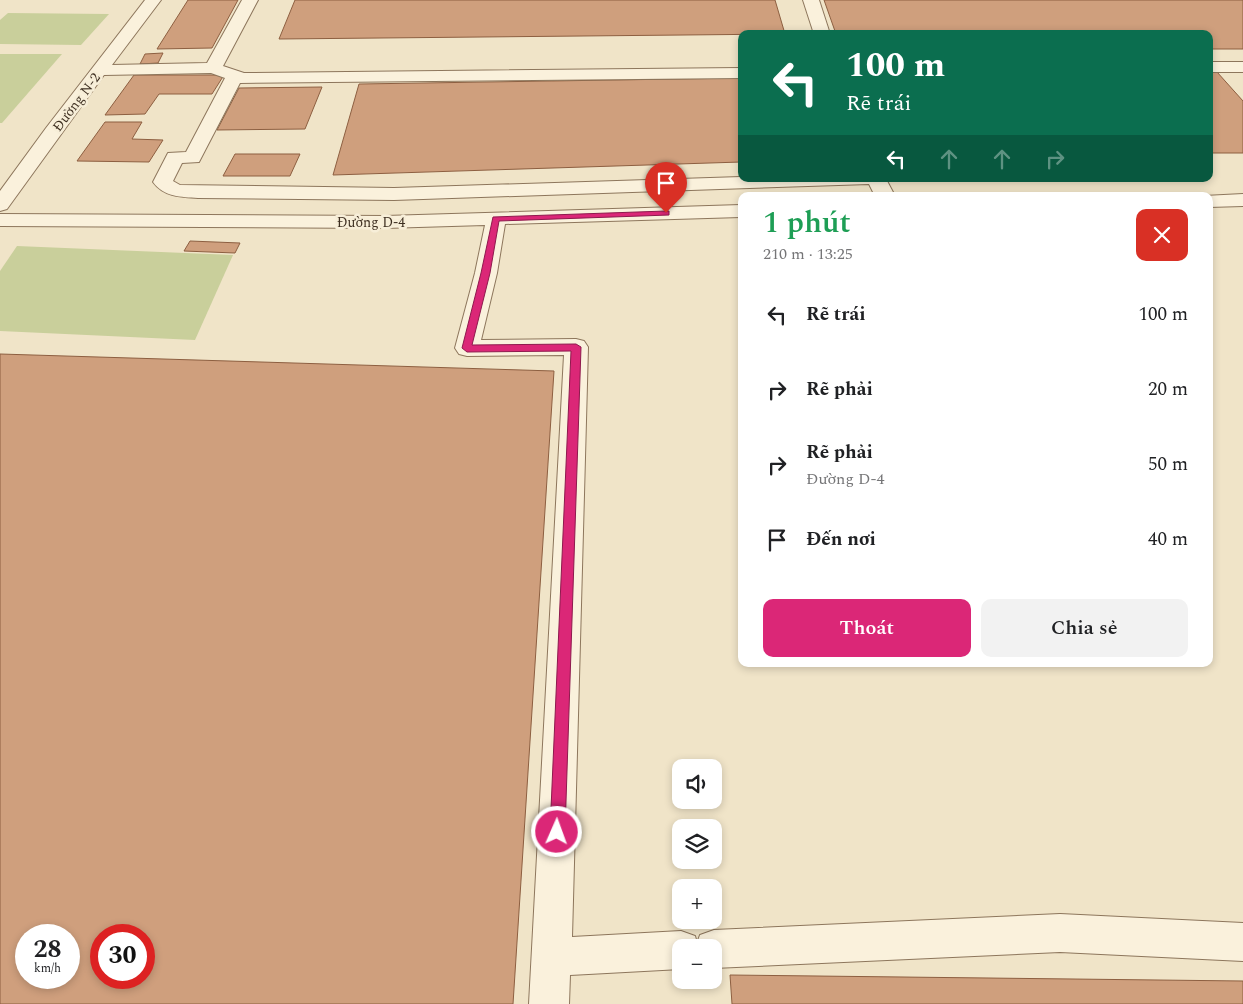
<!DOCTYPE html>
<html lang="vi">
<head>
<meta charset="utf-8">
<style>
	body { margin:0; font-family:Spectral,serif; background:#f2f2f2; color:#202124; height:100vh; display:flex; flex-direction:column; font-size:19px; white-space:nowrap }
	* { box-sizing:border-box; margin:0 }
	p { font-size:16px; color:#757577 }
	.icon { flex:none; width:28px; height:28px; fill:none; stroke:currentColor; stroke-width:2; stroke-linecap:round; stroke-linejoin:round }
	.map { position:relative; flex:1; overflow:hidden }
	.side { position:absolute; left:738px; top:192px; width:475px; height:475px; display:flex; flex-direction:column; background:#fff; border-radius:10px; box-shadow:0 2px 8px #0003 }
	.side>* { flex:none }
	.guide { position:absolute; left:738px; top:30px; width:475px; height:152px; border-radius:10px; box-shadow:0 2px 8px #0003; background:#0b6e4f; color:#fff; overflow:hidden }
	.fabs { position:absolute; left:672px; top:759px; display:grid; gap:10px }
	.fabs a { display:grid; place-items:center; width:50px; height:50px; border-radius:10px; background:#fff; box-shadow:0 2px 8px #0003; font-size:25px }
	.speed { position:absolute; left:15px; top:924px; display:flex; gap:10px; font-size:25px; font-weight:700; text-align:center }
	.speed>* { display:grid; place-content:center; width:65px; height:65px; border-radius:50%; background:#fff; box-shadow:0 2px 8px #0003; line-height:1 }
	.speed small { font-size:12px; font-weight:400 }
	.speed .limit { border:8px solid #d22; background:#fff; color:#111 }
	.pin { position:absolute; display:grid; place-items:center; width:42px; height:42px; color:#fff; margin:-51px -21px; border-radius:50% 50% 50% 0; rotate:-45deg; box-shadow:0 0 5px #0007 }
	.pin .icon { rotate:45deg }
	.me { position:absolute; width:55px; margin:-28px; rotate:2deg; stroke-linejoin:round; filter:drop-shadow(0 0 4px #0008) }
	.turn { display:flex; align-items:center; gap:18px; height:105px; padding:0 25px; font-size:22px }
	.turn .icon { width:65px; height:65px; stroke-width:2.5 }
	.turn b { display:block; font-size:35px; line-height:42px }
	.lanes { display:flex; align-items:center; height:48px; padding:0 25px; background:#0003; justify-content:center; gap:25px; direction:ltr }
	.lanes .off { opacity:.35 }
	.round { display:grid; place-items:center; flex:none; width:52px; height:52px; border-radius:10px; background:#f2f2f2 }
	.head { display:flex; align-items:center; justify-content:space-between; height:85px; padding:0 25px }
	h1 { font-size:30px; font-weight:600; line-height:38px; color:#1e9e55 }
	.action { display:flex; gap:10px; margin-top:auto; padding:10px 25px }
	.action a { flex:1; height:58px; border-radius:10px; background:#db2777; color:#fff; font-size:20px; font-weight:600; line-height:58px; text-align:center }
	.action a+a { background:#f2f2f2; color:#202124 }
	ul { padding:0; list-style:none }
	li { display:flex; align-items:center; gap:15px; height:75px; padding:0 25px }
	li div { flex:1 }
	li b { display:block; font-size:19px }
	li em { font-style:normal }
	.map>svg:first-child { display:block }
	.green { fill:#c9cf9b }
	.building { fill:#cf9f7d; stroke:#8d5f41; fill-rule:evenodd }
	.lines { fill:none; stroke-linecap:round; stroke-linejoin:round }
	.street-casing { stroke:#8d765c; stroke-width:2 }
	.street { fill:#faf1dc; fill-rule:evenodd }
	.route { fill:#db2777; stroke:#8e194d }
	.labels { text-anchor:middle; stroke-width:5; stroke-linejoin:round; paint-order:stroke }
	.far-street-label { font-size:14px; fill:#3d2e20; stroke:#f7eed8 }
</style>
</head>
<body>
<div class="map">
<svg width="1243" height="1004" viewBox="0 0 1243 1004">
	<rect width="100%" height="100%" fill="#f0e4c8"/>
	<!-- green -->
	<g class="green">
		<polygon points="8,13 109,14 81,45 0,44 0,20"/>
		<polygon points="0,54 62,54 2,123 0,123"/>
		<polygon points="17,246 233,255 195,340 0,331 0,271"/>
	</g>
	<!-- building -->
	<g class="building">
		<polygon points="188,0 238,0 212,48 157,49"/>
		<polygon points="295,0 775,0 785,34 279,39"/>
		<polygon points="824,0 1243,0 1243,49 1209,49 1209,34 836,34"/>
		<polygon points="163,53 158,63 140,64 145,54"/>
		<polygon points="1209,72 1217,72 1243,101 1243,153 1209,153"/>
		<polygon points="134,75 224,75 212,94 159,94 145,114 105,115"/>
		<polygon points="741,78 741,162 333,175 359,84"/>
		<polygon points="322,87 305,129 217,130 239,88"/>
		<polygon points="105,122 142,122 132,139 163,140 149,162 77,161"/>
		<polygon points="235,154 300,154 290,176 223,176"/>
		<polygon points="190,241 240,243 235,253 184,251"/>
		<path d="M 0,354 L 554,371 L 513,1004 L 0,1004 ZM 26,935 L 69,935 L 69,978 L 26,978 ZM 101,935 L 144,935 L 144,978 L 101,978 Z"/>
		<polygon points="730,975 1243,981 1243,1004 732,1004"/>
	</g>
	<g class="lines">
		<!-- street casing -->
		<g class="street-casing">
			<g id="street">
				<path d="M 145,0 L 161,0 L 112,65 L 207,63 L 242,0 L 258,0 L 223,66 L 244,73 L 741,68 L 741,78 L 240,83 L 199,162 L 182,163 L 173,181 L 180,185 L 394,188 L 741,177 L 741,179 L 886,179 L 895,196 L 875,196 L 869,184 L 394,200 L 198,198 C 181,197 164,197 153,182 L 168,153 L 186,152 L 225,78 L 211,73 L 104,75 L 7,209 L 0,211 L 0,191 L 46,128 Z"/>
				<polygon points="803,0 819,0 830,34 814,34"/>
				<rect x="1209" y="62" width="34" height="10"/>
				<polygon points="1243,194 1243,206 1209,207 1209,196 1204,196"/>
				<polygon points="741,205 741,217 505,224 497,273 481,340 576,339 584,341 588,347 572,937 681,931 695,936 697,943 700,935 714,930 1060,914 1243,923 1243,961 1060,952 714,968 714,948 681,948 681,969 570,975 569,1004 529,1004 564,355 467,356 459,354 455,348 475,273 485,225 385,228 0,226 0,214 385,216"/>
			</g>
		</g>
		<!-- street -->
		<use href="#street" class="street"/>
	</g>
	<!-- route -->
	<polygon class="route" points="666,211 669,211 669,215 499,221 490,273 472,345 576,344 581,347 565,832 562,837 557,839 552,837 550,832 571,351 467,352 462,348 481,273 493,217"/>
	<g class="labels">
		<!-- far-street labels -->
		<g class="far-street-label">
			<text transform="translate(76 102) rotate(-53)" y="5">Đường N-2</text>
			<text x="371" y="227">Đường D-4</text>
		</g>
	</g>
</svg>
<div class="fabs">
<a><svg class="icon" aria-label="sound" viewBox="0 0 24 24"><path d="M4 9h4l5-4v14l-5-4H4zM17 9q2 3 0 6"/></svg></a>
<a><svg class="icon" aria-label="layers" viewBox="0 0 24 24"><path d="M12 4l9 5-9 5-9-5zM3 14l9 5 9-5"/></svg></a>
<a>+</a>
<a>−</a>
</div>
<div class="speed"><div>28<small>km/h</small></div><div class="limit">30</div></div>
<div class="pin" style="left:666px;top:213px;background:#d93025"><svg class="icon" aria-label="arrive" viewBox="0 0 24 24"><path d="M6 21V4h12l-3 4 3 4H6"/></svg></div>
<svg class="me" style="left:557px;top:832px" viewBox="-20 -20 40 40"><circle r="17" fill="#db2777" stroke="#fff" stroke-width="3"/><path d="M0-11L8 9 0 5-8 9z" fill="#fff"/></svg>
<div class="guide">
<div class="turn"><svg class="icon" aria-label="left" viewBox="0 0 24 24"><path d="M17 20v-9H6M10 6l-5 5 5 5"/></svg><div><b>100 m</b>Rẽ trái</div></div>
<div class="lanes"><svg class="icon" aria-label="left" viewBox="0 0 24 24"><path d="M17 20v-9H6M10 6l-5 5 5 5"/></svg><svg class="icon off" aria-label="ahead" viewBox="0 0 24 24"><path d="M12 20V5M6 11l6-6 6 6"/></svg><svg class="icon off" aria-label="ahead" viewBox="0 0 24 24"><path d="M12 20V5M6 11l6-6 6 6"/></svg><svg class="icon off" aria-label="right" viewBox="0 0 24 24"><path d="M7 20v-9h11M14 6l5 5-5 5"/></svg></div>
</div>
<section class="side">
<div class="head"><div><h1>1 phút</h1><p>210 m · 13:25</p></div><a class="round" style="background:#d93025;color:#fff"><svg class="icon" aria-label="close" viewBox="0 0 24 24"><path d="M6 6l12 12M18 6L6 18"/></svg></a></div>
<ul>
<li><svg class="icon" aria-label="left" viewBox="0 0 24 24"><path d="M17 20v-9H6M10 6l-5 5 5 5"/></svg><div><b>Rẽ trái</b></div><em>100 m</em></li>
<li><svg class="icon" aria-label="right" viewBox="0 0 24 24"><path d="M7 20v-9h11M14 6l5 5-5 5"/></svg><div><b>Rẽ phải</b></div><em>20 m</em></li>
<li><svg class="icon" aria-label="right" viewBox="0 0 24 24"><path d="M7 20v-9h11M14 6l5 5-5 5"/></svg><div><b>Rẽ phải</b><p>Đường D-4</p></div><em>50 m</em></li>
<li><svg class="icon" aria-label="arrive" viewBox="0 0 24 24"><path d="M6 21V4h12l-3 4 3 4H6"/></svg><div><b>Đến nơi</b></div><em>40 m</em></li>
</ul>
<div class="action"><a>Thoát</a><a>Chia sẻ</a></div>
</section>
</div>
</body>
</html>
